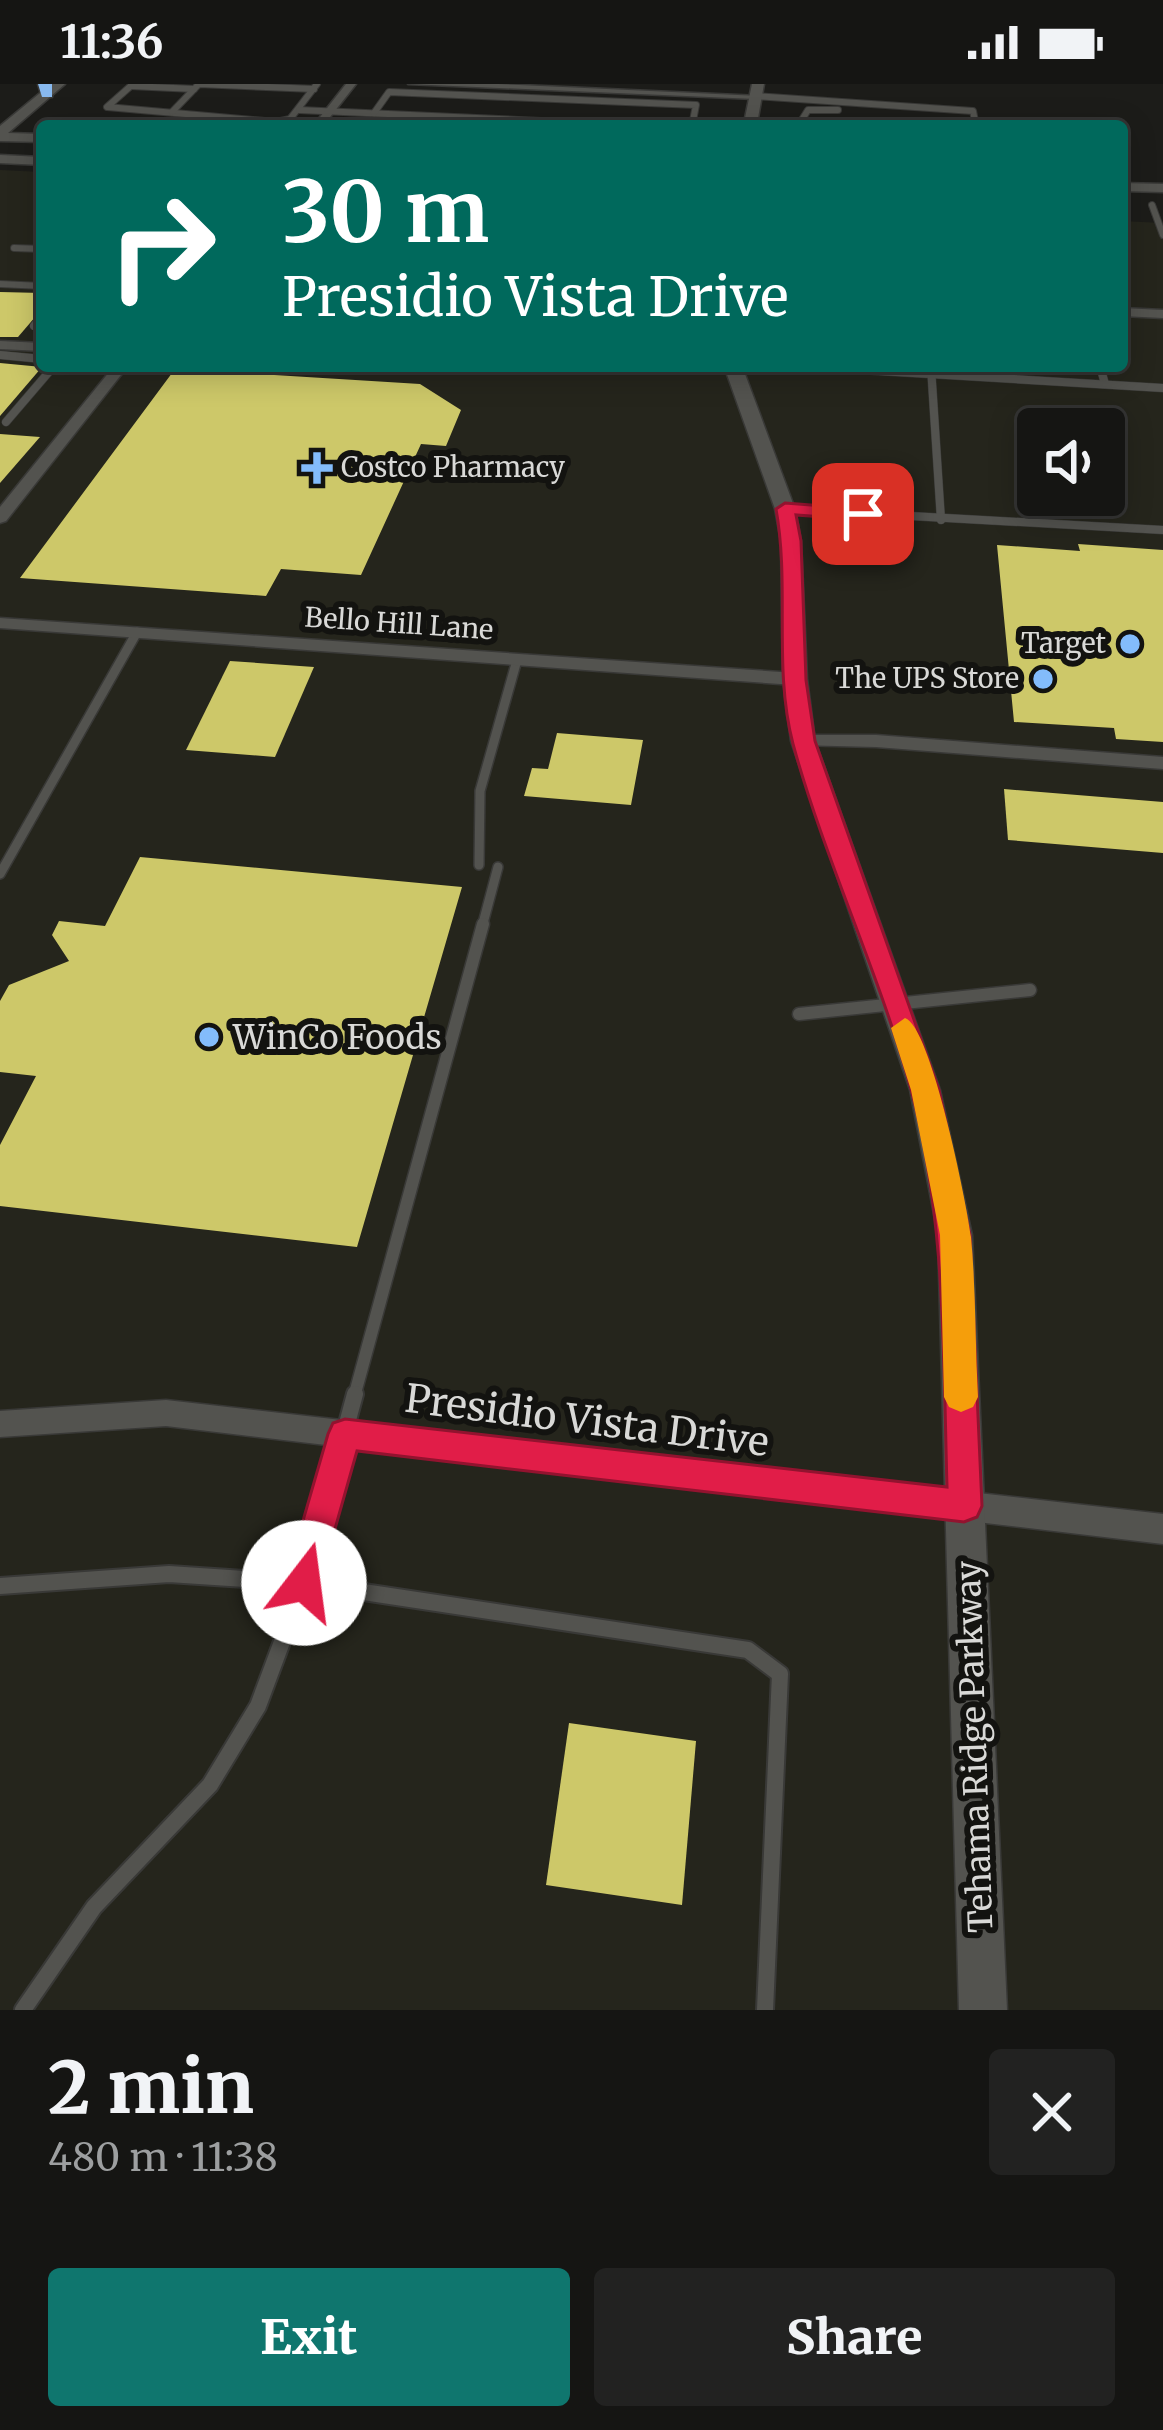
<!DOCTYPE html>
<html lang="en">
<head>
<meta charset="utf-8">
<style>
	body { margin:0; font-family:Merriweather,serif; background:#222221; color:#f1f3f6; height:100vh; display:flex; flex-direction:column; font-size:45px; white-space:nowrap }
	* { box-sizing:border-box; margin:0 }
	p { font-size:39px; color:#9d9fa0 }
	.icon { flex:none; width:66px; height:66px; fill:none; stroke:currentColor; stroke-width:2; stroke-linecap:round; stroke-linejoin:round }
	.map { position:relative; height:1926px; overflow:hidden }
	.drawer { display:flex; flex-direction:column; background:#151513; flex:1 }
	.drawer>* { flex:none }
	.hud { position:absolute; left:36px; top:36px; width:1092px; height:252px; border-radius:12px; box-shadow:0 6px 30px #0003,0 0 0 3px #343433; background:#00695c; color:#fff; overflow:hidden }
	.buttons { position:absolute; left:1017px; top:324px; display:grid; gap:24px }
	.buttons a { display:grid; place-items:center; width:108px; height:108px; border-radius:12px; background:#151513; box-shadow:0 6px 30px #0003,0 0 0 3px #343433; font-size:60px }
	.pin { position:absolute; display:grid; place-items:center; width:102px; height:102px; color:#fff; margin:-51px; border-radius:24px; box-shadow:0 6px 18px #0006 }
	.me { position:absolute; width:132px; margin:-66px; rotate:15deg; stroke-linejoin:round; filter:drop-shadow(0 0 9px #0008) }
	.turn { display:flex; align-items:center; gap:42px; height:252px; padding:0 48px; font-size:54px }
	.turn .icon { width:156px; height:156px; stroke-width:2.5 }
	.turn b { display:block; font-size:84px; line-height:102px }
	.round { display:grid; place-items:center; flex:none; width:126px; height:126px; border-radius:12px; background:#222221 }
	.head { display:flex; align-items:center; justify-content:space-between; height:204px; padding:0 48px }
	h1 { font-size:72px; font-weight:800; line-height:90px }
	.primary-button { display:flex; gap:24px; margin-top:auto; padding:24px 48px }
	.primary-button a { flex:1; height:138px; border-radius:12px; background:#0f766e; color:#fff; font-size:48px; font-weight:800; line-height:138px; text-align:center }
	.primary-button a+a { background:#222221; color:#f1f3f6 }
	.status { display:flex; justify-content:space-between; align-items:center; height:84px; padding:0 60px; background:#151513; direction:ltr }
	.status svg { height:33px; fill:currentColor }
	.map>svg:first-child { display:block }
	.built { fill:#25251c; fill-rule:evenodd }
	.building { fill:#cdc869 }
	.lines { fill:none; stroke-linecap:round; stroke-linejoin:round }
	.lane-far4-casing { stroke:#393937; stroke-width:8 }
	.lane-far3-casing { stroke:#393937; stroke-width:9 }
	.lane-far2-casing { stroke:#393937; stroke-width:12 }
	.lane-far1-casing { stroke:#393937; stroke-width:15 }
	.lane-casing { stroke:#393937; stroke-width:20 }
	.street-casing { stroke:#393937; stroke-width:3 }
	.secondary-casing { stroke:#393937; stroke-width:3 }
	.highway-casing { stroke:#393937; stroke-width:3 }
	.lane-far4 { stroke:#53534f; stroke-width:6 }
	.lane-far3 { stroke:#53534f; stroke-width:8 }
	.lane-far2 { stroke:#53534f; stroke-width:9 }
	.lane-far1 { stroke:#53534f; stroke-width:12 }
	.lane { stroke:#53534f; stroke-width:16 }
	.street { fill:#53534f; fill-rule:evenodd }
	.secondary { fill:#53534f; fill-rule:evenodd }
	.highway { fill:#88b9ef; fill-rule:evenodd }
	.route { fill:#e11d48; stroke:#92132f; stroke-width:3 }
	.slow { fill:#f59e0b }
	.poi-dot { fill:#83bcfb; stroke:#131310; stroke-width:4.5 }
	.labels { text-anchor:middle; stroke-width:12; stroke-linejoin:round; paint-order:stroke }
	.far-poi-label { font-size:27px; fill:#d9d9d7; stroke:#131310; text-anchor:end }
	.far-street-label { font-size:27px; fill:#d9d9d7; stroke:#131310 }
	.poi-label { font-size:33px; fill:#d9d9d7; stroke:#131310; text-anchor:start }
	.street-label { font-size:33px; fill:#d9d9d7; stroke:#131310 }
	.near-street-label { font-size:39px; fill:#d9d9d7; stroke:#131310 }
</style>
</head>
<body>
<div class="status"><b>11:36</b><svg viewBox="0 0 49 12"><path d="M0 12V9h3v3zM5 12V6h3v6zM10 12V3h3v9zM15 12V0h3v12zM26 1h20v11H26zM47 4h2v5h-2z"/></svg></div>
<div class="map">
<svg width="1163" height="1926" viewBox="0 0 1163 1926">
	<rect width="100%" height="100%" fill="#1c1c19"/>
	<!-- built -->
	<path class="built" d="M 0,86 L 42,88 L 42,282 L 1122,282 L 1122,137 L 1163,139 L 1163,1926 L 0,1926 ZM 1038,345 L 1104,345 L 1104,411 L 1038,411 Z"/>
	<!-- building -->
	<g class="building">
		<polygon points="0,208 42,209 42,225 18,253 0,253"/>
		<polygon points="0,279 42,283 0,332"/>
		<polygon points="175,285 420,300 461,326 446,362 421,360 361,491 281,485 266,512 20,494"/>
		<polygon points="0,350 40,353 0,399"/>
		<polygon points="1078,460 1163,466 1163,658 1116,655 1114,644 1014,638 997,461 1080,467"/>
		<polygon points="230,577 314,583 275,673 186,666"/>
		<polygon points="557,649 643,656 631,721 524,712 532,684 548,685"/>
		<polygon points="1004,705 1163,718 1163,769 1008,756"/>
		<polygon points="140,773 462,803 357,1163 0,1122 0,1061 36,992 0,988 0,917 9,901 69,877 52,851 59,837 105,842"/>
		<polygon points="569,1639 696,1657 682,1821 546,1801"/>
	</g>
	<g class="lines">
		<!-- lane-far4 casing -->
		<g class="lane-far4-casing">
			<g id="lane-far4">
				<polyline points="133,0 107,23 276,38 290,35 317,0"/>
				<polyline points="131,2 194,5"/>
				<polyline points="755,12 973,27 976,42"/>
				<polyline points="299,26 652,42"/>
				<polyline points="172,28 199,0 314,5"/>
				<polyline points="374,29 389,8 696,21 692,42"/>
				<polyline points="798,42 808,26 838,26"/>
				<polyline points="1152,121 1163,151"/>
				<polyline points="14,164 42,165"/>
				<polyline points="0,200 42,202"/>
			</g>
		</g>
		<!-- lane-far3 casing -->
		<g class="lane-far3-casing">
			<g id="lane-far3">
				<polyline points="34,242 42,233"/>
				<polyline points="0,271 42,275"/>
				<polyline points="1100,282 1105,300"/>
				<polyline points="811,283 1163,304"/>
				<polyline points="931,283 941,436"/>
				<polyline points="6,338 54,282"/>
				<polyline points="785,425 1163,446"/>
			</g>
		</g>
		<!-- lane-far2 casing -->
		<g class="lane-far2-casing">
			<g id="lane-far2">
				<polyline points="479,781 480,707 517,576"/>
				<polyline points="0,790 137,548"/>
				<polyline points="482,843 498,783"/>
			</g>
		</g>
		<!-- lane-far1 casing -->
		<g class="lane-far1-casing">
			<g id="lane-far1">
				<polyline points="799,930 1030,906"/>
				<polyline points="354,1313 483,840"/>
			</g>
		</g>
		<!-- lane casing -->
		<g class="lane-casing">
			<g id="lane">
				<polyline points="0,1502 169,1490 304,1499 748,1566 780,1590 765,1926"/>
				<polyline points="23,1926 94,1823 210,1701 258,1622 304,1499 355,1310"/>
			</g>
		</g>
		<!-- street casing -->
		<g class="street-casing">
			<g id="street">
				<polygon points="346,0 356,0 323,42 313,42"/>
				<polygon points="408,0 498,0 760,12 755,15"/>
				<polygon points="1122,224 1163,226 1163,234 1122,232"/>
				<polygon points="0,257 42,259 42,267 0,265"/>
				<polygon points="114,282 128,282 6,437 0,439 0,423"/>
				<polygon points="0,534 795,589 804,595 795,601 0,544"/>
				<polygon points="803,651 876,651 1163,673 1163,685 876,663 796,661 796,653"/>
				<polygon points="166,1316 1163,1430 1163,1460 166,1342 0,1353 0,1327"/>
			</g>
		</g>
		<!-- secondary casing -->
		<g class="secondary-casing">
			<g id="secondary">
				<polygon points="51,0 65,0 8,49 42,50 42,58 0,57 0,42"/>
				<polygon points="752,0 764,0 758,34 764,42 750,42 745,34"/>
				<polygon points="0,71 42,73 42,81 0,79"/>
				<polygon points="1122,99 1163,100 1163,108 1122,107"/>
				<polygon points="724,282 742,282 795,425 801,457 807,595 815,657 940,1006 972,1151 1007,1926 959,1926 938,1151 910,1006 791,657 783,595 781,457 775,425"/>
			</g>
		</g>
		<!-- highway casing -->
		<g class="highway-casing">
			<polygon id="highway" points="38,0 52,0 52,13 42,13"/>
		</g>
		<!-- lane-far4 -->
		<use href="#lane-far4" class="lane-far4"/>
		<!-- lane-far3 -->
		<use href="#lane-far3" class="lane-far3"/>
		<!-- lane-far2 -->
		<use href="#lane-far2" class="lane-far2"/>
		<!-- lane-far1 -->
		<use href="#lane-far1" class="lane-far1"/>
		<!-- lane -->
		<use href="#lane" class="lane"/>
		<!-- street -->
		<use href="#street" class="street"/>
		<!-- secondary -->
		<use href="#secondary" class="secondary"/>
		<!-- highway -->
		<use href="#highway" class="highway"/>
	</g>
	<!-- route -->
	<path class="route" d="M 785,419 L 863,425 L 872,430 L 863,436 L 796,431 L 801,457 L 806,596 L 815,657 L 939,1006 L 970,1151 L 982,1422 L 977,1433 L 964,1438 L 357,1367 L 316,1512 L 304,1517 L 291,1512 L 285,1499 L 328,1350 L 333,1339 L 345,1335 L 947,1403 C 943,1269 946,1136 911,1005 C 879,888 825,777 793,660 C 773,584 790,502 776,425 Z"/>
	<!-- slow -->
	<path class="slow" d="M 905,934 C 931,942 967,1120 971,1153 C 976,1206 975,1260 978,1313 L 973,1323 L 961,1328 L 949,1323 L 944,1313 L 940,1151 L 911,1006 L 891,944 Z"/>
	<!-- markers -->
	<g class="poi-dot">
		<path d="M311 366h12v12h12v12h-12v12h-12v-12h-12v-12h12z"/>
		<circle cx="1130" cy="560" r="12"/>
		<circle cx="1043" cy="595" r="12"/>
		<circle cx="209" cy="953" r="12"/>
	</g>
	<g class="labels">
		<!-- far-poi labels -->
		<g class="far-poi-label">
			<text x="341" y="393" text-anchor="start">Costco Pharmacy</text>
			<text x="1106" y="569">Target</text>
			<text x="1019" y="604">The UPS Store</text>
		</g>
		<!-- far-street labels -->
		<g class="far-street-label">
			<text transform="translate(399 540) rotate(4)" y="9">Bello Hill Lane</text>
		</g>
		<!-- poi labels -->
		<g class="poi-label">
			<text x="233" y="965">WinCo Foods</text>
		</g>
		<!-- street labels -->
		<g class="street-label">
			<text transform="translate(974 1663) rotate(-92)" y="12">Tehama Ridge Parkway</text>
		</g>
		<!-- near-street labels -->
		<g class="near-street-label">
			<text transform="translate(587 1336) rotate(7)" y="14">Presidio Vista Drive</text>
		</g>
	</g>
</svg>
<div class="buttons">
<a><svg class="icon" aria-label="sound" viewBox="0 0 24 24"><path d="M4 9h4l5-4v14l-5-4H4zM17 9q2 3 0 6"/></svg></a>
</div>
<div class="pin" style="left:863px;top:430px;background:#d93025"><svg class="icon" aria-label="arrive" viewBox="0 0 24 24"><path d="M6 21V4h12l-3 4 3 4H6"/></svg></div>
<svg class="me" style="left:304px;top:1499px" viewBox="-20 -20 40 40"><circle r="19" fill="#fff"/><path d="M0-13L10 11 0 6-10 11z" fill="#e11d48"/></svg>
<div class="hud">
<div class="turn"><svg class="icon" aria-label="right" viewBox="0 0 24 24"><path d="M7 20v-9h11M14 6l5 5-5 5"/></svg><div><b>30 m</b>Presidio Vista Drive</div></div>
</div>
</div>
<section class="drawer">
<div class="head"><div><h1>2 min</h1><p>480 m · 11:38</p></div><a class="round"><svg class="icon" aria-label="close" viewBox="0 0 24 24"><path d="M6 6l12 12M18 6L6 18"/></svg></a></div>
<div class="primary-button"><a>Exit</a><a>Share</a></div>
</section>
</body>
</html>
